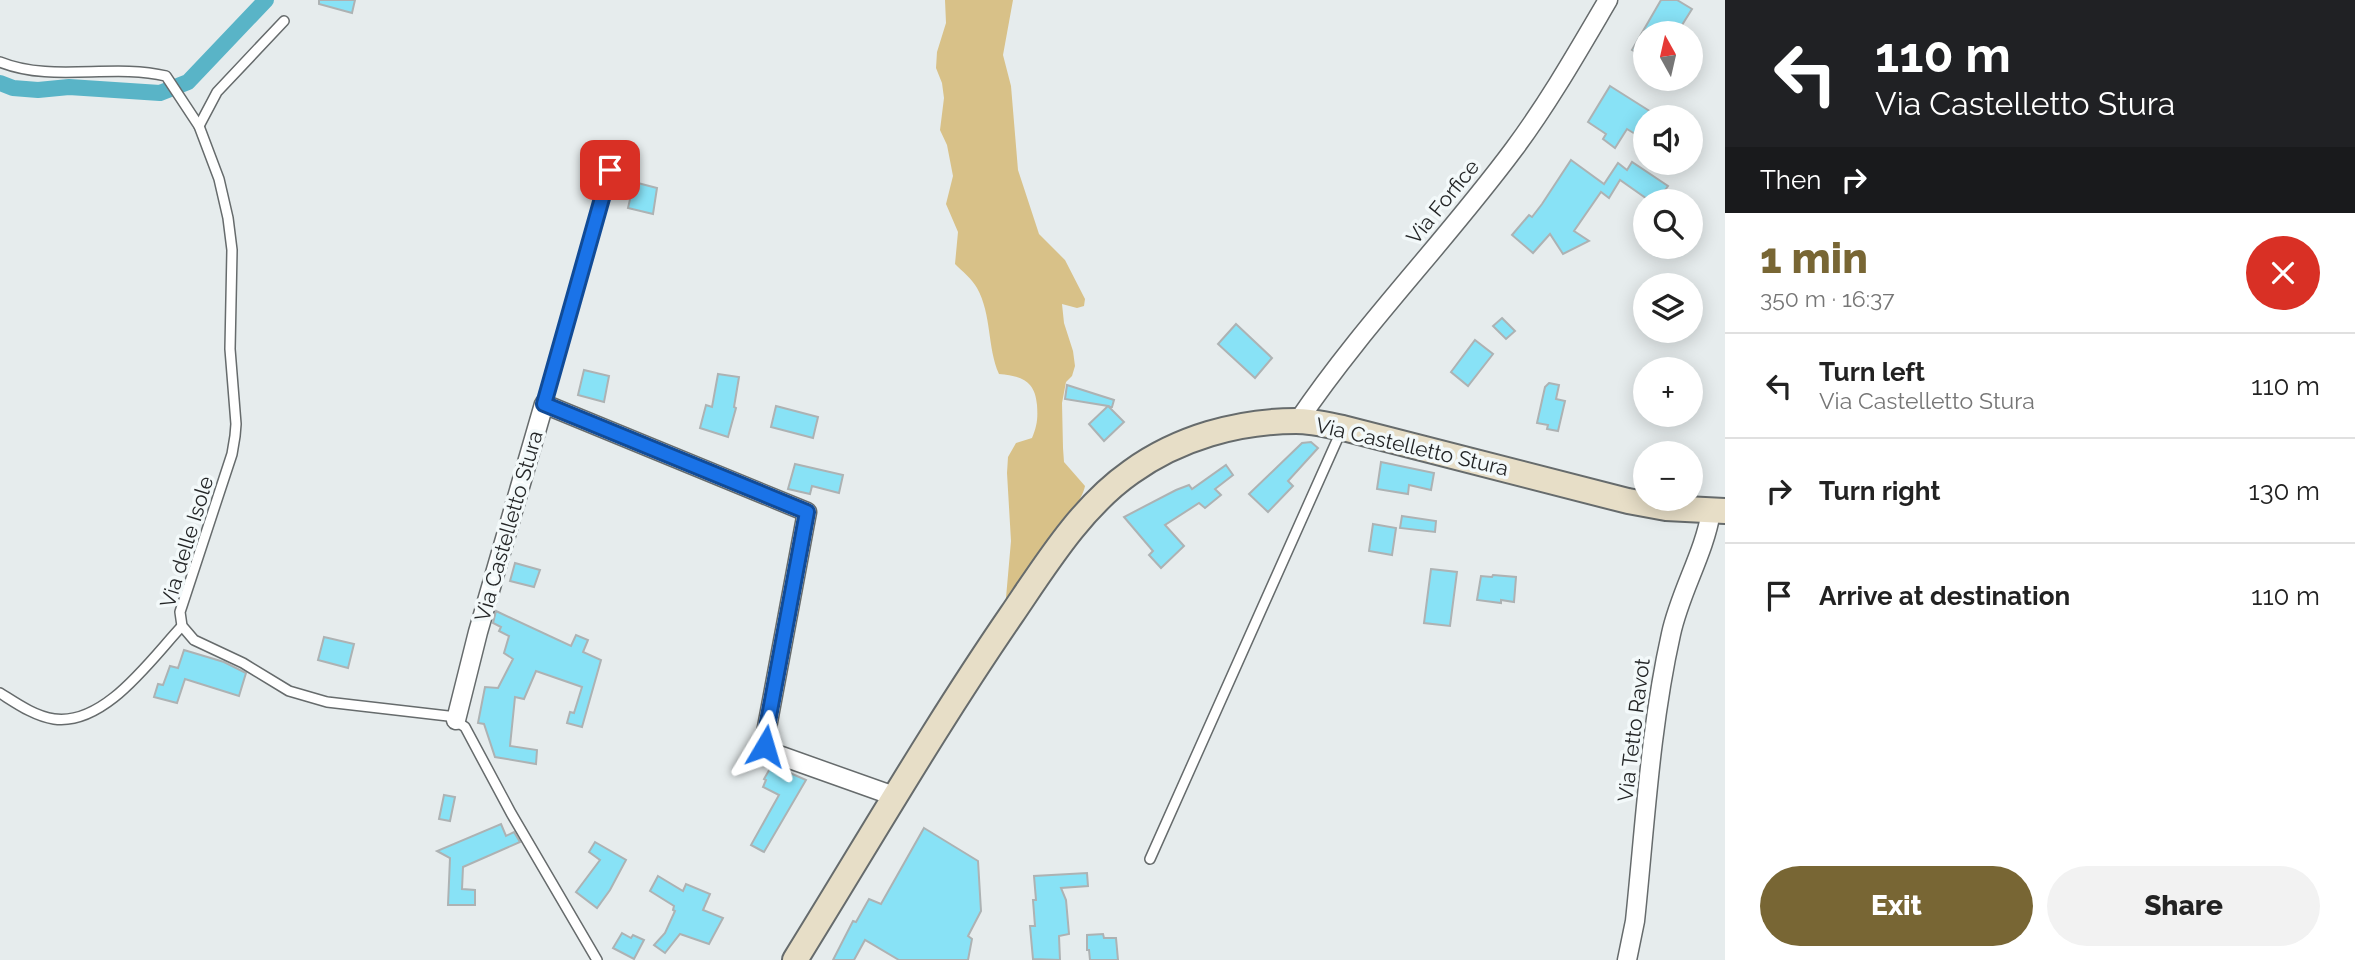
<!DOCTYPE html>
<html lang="en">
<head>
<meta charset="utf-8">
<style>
	body { margin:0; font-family:Raleway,sans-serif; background:#f2f2f2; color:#222; height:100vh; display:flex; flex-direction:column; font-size:26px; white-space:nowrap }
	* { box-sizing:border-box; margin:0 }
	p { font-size:23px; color:#767676 }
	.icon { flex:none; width:38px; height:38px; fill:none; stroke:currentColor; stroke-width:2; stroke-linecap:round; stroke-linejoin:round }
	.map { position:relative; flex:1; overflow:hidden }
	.sheet { display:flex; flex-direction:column; background:#fff; width:630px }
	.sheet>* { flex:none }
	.top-card { background:#202124; color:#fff; overflow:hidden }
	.needle { width:46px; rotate:352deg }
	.buttons { position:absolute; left:1633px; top:21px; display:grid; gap:14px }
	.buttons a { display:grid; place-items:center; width:70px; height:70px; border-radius:50%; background:#fff; box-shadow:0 4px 18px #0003; font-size:35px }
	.pin { position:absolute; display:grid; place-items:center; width:60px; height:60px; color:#fff; margin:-30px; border-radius:14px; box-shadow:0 4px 10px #0006 }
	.me { position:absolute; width:77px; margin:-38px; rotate:7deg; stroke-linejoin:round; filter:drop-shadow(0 0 5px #0008) }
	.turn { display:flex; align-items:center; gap:24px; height:147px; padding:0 35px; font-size:32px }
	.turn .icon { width:91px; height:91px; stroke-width:2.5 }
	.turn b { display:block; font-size:49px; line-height:60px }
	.then { display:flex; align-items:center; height:66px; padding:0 35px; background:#0003; gap:14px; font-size:26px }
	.round { display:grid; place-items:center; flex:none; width:74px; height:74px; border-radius:37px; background:#f2f2f2 }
	.overview { display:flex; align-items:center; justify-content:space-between; height:119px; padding:0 35px }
	h1 { font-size:42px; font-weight:800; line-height:52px; color:#786634 }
	.primary-button { display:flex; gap:14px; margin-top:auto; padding:14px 35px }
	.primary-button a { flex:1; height:80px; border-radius:42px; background:#786634; color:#fff; font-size:28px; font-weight:800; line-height:80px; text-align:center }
	.primary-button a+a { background:#f2f2f2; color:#222 }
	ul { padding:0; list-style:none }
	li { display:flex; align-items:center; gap:21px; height:105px; padding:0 35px; border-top:2px solid #e0e0e0 }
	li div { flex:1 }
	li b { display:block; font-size:26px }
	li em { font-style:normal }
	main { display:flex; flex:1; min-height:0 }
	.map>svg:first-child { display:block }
	.green { fill:#d8c188 }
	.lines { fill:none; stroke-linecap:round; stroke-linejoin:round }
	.canal { stroke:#59b4c7; stroke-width:16 }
	.building { fill:#88e2f6; stroke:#adb2b3; stroke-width:2 }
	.lane-casing { stroke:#666b6c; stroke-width:12 }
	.street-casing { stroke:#666b6c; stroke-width:21 }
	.secondary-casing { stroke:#666b6c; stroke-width:28 }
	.lane { stroke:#fff; stroke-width:9 }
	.street { stroke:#fff; stroke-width:18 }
	.secondary { stroke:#e7dec7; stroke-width:24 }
	.route-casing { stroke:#114b97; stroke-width:18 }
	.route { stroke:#1a73e8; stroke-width:12 }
	.labels { text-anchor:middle; stroke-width:7; stroke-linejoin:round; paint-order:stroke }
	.street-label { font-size:21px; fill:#242627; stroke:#f3f9fa }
</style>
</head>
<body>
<main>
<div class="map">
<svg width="1725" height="960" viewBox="0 0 1725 960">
	<rect width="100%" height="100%" fill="#e6eced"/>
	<!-- green -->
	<path class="green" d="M 945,0 L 1013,0 L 1003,55 L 1011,86 L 1018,170 L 1039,234 L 1065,260 L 1085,299 L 1084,306 L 1077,308 L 1062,304 L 1064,323 L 1073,351 L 1075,366 L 1072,376 L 1066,382 L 1062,403 L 1063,448 L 1064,462 L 1085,486 C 1083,497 1074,507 1070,518 L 1005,609 L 1011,541 L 1007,473 L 1008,457 L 1016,443 L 1032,438 C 1037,426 1038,419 1037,405 C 1035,381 1022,376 999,374 C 987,347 992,315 977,288 C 972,279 962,271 955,264 L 958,232 L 946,204 L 953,176 L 947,145 L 940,130 L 944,98 L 942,83 L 936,68 L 937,52 L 946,23 Z"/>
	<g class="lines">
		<!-- canal -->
		<polyline class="canal" points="0,83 13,88 38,90 69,87 160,93 188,82 266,0"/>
	</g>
	<!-- building -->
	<g class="building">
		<polygon points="319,0 355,0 352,13 319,4"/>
		<polygon points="1661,0 1677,0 1692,9 1677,33 1645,33 1645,58 1632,50"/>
		<polygon points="1610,86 1659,117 1645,117 1645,129 1640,137 1627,129 1615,148 1603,139 1606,134 1588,122"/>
		<polygon points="1571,160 1604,184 1618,163 1627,170 1632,162 1668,186 1657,201 1650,201 1620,180 1609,198 1601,192 1574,231 1589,241 1563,254 1550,234 1533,253 1512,235 1529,215 1532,217 1542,204"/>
		<polygon points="634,182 657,188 653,214 628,208"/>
		<polygon points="1502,318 1515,331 1506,339 1493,326"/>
		<polygon points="1236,324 1272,358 1255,378 1218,344"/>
		<polygon points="1475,340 1493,354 1468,386 1451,372"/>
		<polygon points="584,370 609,376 604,402 578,395"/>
		<polygon points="718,374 739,377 734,407 736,408 728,437 700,428 706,405 712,407"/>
		<polygon points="1549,383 1559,385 1556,399 1565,401 1558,431 1547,429 1548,425 1537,423 1545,387"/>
		<polygon points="1067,385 1114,400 1112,407 1109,407 1124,422 1104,441 1089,424 1108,406 1065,399"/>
		<polygon points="776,406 818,417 813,438 771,427"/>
		<polygon points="1311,442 1318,448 1288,481 1293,486 1268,512 1249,494 1302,443"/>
		<polygon points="1381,462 1434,473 1431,490 1409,485 1408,494 1377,489"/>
		<polygon points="795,464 843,475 839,493 812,486 810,494 788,489"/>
		<polygon points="1226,465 1233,475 1215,489 1221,495 1205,508 1199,503 1165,525 1184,546 1161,568 1149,555 1153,551 1124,517 1176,490 1189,485 1192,489"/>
		<polygon points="1402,516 1436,521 1435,532 1400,528"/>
		<polygon points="1373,524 1396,528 1392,555 1369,551"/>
		<polygon points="515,563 540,570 534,587 510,581"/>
		<polygon points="1431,569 1457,572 1450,626 1424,623"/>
		<polygon points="1493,575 1516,577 1514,602 1501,600 1501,603 1477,600 1481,576 1492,577"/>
		<polygon points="496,611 571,646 576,635 588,640 583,652 601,660 582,727 567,723 570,712 574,713 582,687 536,671 524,699 515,697 510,746 537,750 536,764 495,757 484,724 478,723 485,687 498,688 513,659 504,653 509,636 499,631 501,627 493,623"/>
		<polygon points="324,637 354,644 348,668 318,660"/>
		<polygon points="184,650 224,662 246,673 239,696 185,679 177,703 154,697 158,684 163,685 170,666 178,668"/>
		<polygon points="772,765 806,780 764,852 751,845 779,795 763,787 766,780 764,779"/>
		<polygon points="444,795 455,797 450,821 439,819"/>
		<polygon points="501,824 506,836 514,832 520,842 463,867 462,889 475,890 475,905 448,905 450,858 437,851"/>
		<polygon points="924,828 978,861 981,911 968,936 972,939 968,960 899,960 865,940 854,960 833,960 853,921 856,922 869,899 881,904"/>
		<polygon points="595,842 626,860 610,890 597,908 576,892 600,860 589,852"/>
		<polygon points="1087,873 1088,886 1061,888 1066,900 1069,934 1059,936 1060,960 1033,959 1030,926 1035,926 1033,900 1036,900 1034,876"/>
		<polygon points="658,876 683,891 686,884 710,894 703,910 723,918 709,944 680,934 665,953 654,945 665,933 675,911 673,910 674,906 650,891"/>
		<polygon points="622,933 631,938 633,935 644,940 634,959 613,948"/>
		<polygon points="1103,934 1104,938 1116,938 1118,960 1090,960 1089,950 1087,950 1087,935"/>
	</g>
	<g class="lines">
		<!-- lane casing -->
		<g class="lane-casing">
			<g id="lane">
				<path d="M 0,62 C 52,83 112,63 166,76 L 199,126 L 219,179 L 228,218 L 232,250 L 230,349 L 236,424 L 235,436 L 232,454 L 180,612 L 182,626 L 194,640 L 243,663 L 289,691 L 327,702 L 448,716 L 465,727 L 511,813 L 597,960"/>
				<polyline points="199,126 217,92 284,21"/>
				<polyline points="544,404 610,170"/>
				<path d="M 0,693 C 16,703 34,716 54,719 C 105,726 151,659 182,626"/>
				<polyline points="1150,859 1342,429"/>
			</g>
		</g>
		<!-- street casing -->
		<g class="street-casing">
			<g id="street">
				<path d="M 1298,421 C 1363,325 1445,242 1514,149 C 1549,102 1578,51 1608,0"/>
				<polyline points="456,720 478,632 544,404 807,512 765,738 765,746 773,753 894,796"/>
				<path d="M 1627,960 L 1635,921 C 1645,826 1650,728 1671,634 C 1680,592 1704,554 1711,512"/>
			</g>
		</g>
		<!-- secondary casing -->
		<g class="secondary-casing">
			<path id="secondary" d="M 795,960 C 867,844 935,726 1012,614 C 1046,564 1081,507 1131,472 C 1178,438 1238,421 1296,421 C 1311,421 1328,425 1343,428 L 1628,501 L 1666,508 L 1725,511"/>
		</g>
		<!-- lane -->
		<use href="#lane" class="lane"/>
		<!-- street -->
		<use href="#street" class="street"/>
		<!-- secondary -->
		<use href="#secondary" class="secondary"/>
	</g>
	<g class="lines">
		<!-- route casing -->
		<g class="route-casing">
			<polyline id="route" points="610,170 544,404 807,512 765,738 765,746"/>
		</g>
		<!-- route -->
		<use href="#route" class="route"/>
	</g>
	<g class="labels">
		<!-- street labels -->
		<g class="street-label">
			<text transform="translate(1443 202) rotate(-51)" y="7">Via Forfice</text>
			<text transform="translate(1412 447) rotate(13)" y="7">Via Castelletto Stura</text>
			<text transform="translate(509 526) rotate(-74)" y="7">Via Castelletto Stura</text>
			<text transform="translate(187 542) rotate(-73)" y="7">Via delle Isole</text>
			<text transform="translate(1634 730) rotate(-83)" y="7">Via Tetto Ravot</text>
		</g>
	</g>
</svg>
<div class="buttons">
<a><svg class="needle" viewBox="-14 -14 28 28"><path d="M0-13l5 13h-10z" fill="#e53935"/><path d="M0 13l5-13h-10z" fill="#767676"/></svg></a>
<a><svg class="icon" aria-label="sound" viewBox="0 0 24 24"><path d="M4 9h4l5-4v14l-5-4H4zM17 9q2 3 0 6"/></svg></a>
<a><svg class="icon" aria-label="search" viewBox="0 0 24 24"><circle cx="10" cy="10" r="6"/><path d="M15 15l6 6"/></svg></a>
<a><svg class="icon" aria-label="layers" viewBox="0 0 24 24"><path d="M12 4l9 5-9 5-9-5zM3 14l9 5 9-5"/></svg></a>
<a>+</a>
<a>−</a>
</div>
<div class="pin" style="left:610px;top:170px;background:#d93025"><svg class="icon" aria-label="arrive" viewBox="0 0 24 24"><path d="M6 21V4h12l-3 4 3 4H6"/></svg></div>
<svg class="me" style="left:765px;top:746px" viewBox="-20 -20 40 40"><path d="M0-17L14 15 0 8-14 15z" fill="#1a73e8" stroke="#fff" stroke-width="4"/></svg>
</div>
<section class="sheet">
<div class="top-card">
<div class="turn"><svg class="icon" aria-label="left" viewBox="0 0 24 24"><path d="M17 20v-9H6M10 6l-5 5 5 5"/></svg><div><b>110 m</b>Via Castelletto Stura</div></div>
<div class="then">Then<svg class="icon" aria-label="right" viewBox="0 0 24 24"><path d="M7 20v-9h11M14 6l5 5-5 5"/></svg></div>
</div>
<div class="overview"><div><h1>1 min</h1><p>350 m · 16:37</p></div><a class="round" style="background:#d93025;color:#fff"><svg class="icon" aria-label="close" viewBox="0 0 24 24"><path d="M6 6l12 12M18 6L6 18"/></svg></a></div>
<ul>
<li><svg class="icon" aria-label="left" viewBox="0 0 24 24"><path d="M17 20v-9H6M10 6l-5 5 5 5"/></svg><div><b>Turn left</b><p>Via Castelletto Stura</p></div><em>110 m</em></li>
<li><svg class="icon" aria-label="right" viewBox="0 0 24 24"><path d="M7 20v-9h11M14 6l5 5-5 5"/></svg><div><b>Turn right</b></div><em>130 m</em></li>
<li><svg class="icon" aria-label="arrive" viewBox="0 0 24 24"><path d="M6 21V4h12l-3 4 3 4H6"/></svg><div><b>Arrive at destination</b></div><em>110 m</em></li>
</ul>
<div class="primary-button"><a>Exit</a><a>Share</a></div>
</section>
</main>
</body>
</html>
